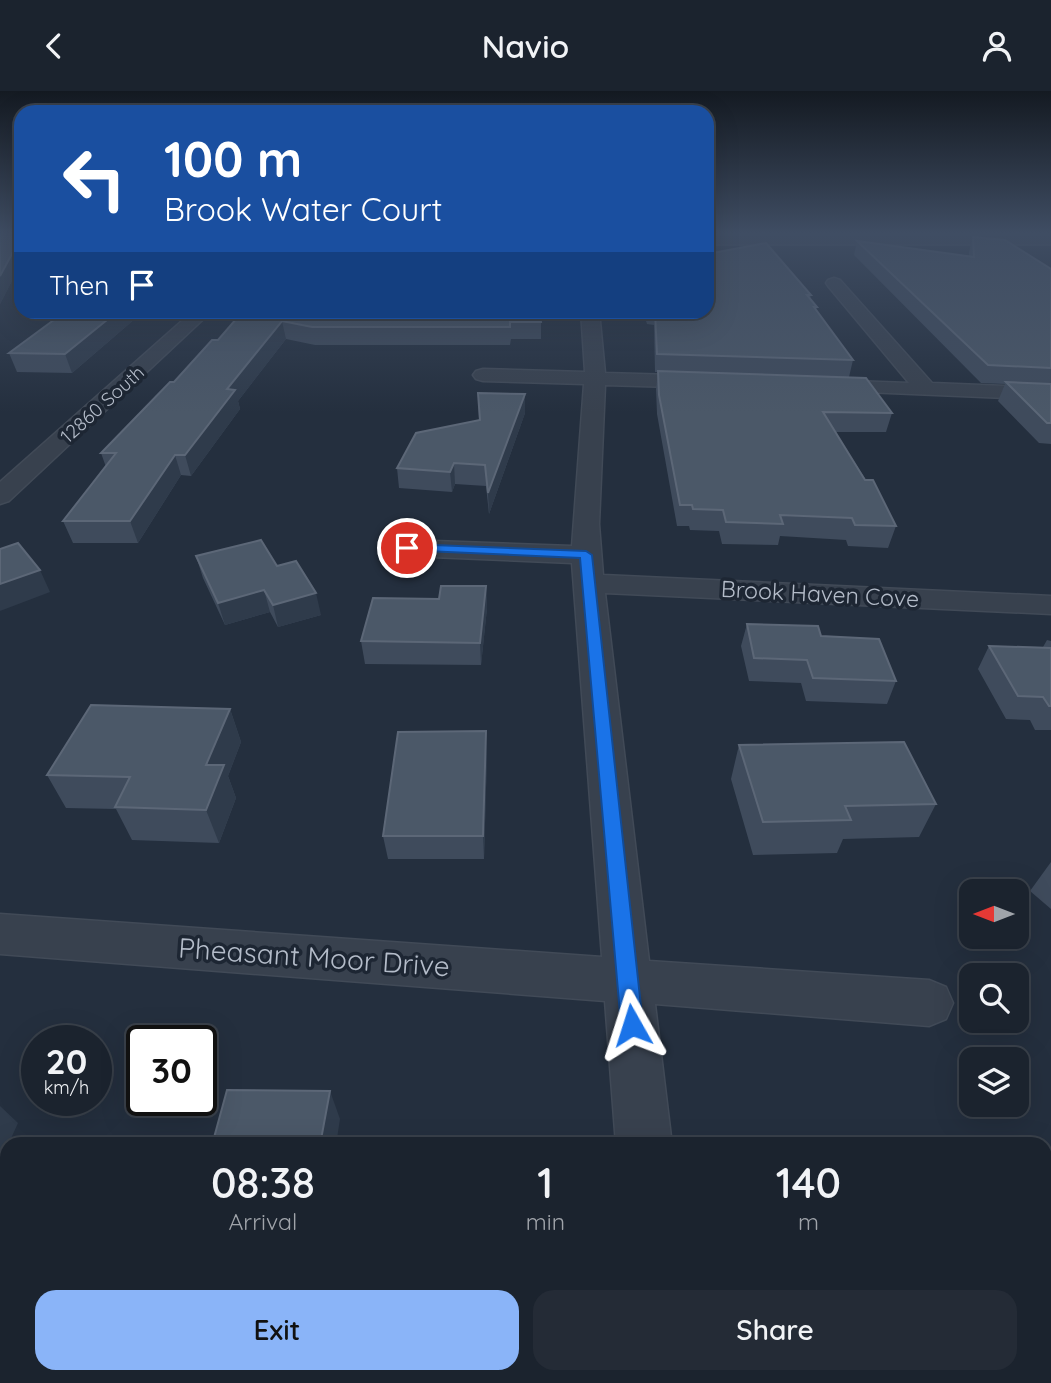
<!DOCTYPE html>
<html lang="en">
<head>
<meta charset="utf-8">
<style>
	body { margin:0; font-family:Quicksand,sans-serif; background:#242b36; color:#f1f3f6; height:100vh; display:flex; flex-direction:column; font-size:26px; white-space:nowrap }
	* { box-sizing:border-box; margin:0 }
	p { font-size:23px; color:#a0a4aa }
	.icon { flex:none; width:38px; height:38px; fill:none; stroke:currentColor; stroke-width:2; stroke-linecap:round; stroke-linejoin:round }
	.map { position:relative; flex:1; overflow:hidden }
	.sheet { position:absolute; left:0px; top:1046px; width:1052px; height:247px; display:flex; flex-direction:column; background:#1b232e; border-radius:21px 21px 0 0; box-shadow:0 7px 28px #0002,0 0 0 2px #39404a }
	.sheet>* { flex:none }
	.hud { position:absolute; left:14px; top:14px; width:700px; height:214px; border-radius:21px; box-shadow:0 7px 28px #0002,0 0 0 2px #39404a; background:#1a4fa0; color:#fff; overflow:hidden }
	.needle { width:46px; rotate:270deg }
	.tools { position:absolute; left:959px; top:788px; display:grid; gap:14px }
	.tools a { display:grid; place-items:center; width:70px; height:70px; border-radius:14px; background:#1b232e; box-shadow:0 7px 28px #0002,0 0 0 2px #39404a; font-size:35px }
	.speed { position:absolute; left:21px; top:934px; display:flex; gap:14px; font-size:35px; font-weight:700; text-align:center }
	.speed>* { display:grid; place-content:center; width:91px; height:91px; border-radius:50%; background:#1b232e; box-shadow:0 7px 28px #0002,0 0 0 2px #39404a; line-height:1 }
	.speed small { font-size:18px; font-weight:400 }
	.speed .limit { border:4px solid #111; border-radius:10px; background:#fff; color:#111 }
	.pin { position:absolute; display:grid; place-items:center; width:60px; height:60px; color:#fff; margin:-30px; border:4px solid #fff; border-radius:50%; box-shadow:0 2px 7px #0007 }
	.me { position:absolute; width:77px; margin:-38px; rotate:354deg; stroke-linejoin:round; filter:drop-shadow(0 0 5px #0008) }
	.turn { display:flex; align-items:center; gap:24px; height:147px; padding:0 35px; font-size:32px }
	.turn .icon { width:91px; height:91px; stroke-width:2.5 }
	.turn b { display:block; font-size:49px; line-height:60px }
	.then { display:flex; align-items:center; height:66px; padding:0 35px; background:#0003; gap:14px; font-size:26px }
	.eta { display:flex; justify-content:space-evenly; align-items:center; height:119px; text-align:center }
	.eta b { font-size:42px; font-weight:600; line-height:49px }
	.button { display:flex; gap:14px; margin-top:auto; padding:14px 35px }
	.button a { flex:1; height:80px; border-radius:21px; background:#8ab4f8; color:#111; font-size:28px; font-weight:600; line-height:80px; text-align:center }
	.button a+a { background:#242b36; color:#f1f3f6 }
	header { display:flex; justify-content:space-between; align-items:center; height:91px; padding:0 35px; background:#1b232e; font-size:32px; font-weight:600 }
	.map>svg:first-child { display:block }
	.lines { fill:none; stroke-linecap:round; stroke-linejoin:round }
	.minor-casing { stroke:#414a57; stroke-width:3 }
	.tertiary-casing { stroke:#414a57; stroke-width:4 }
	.minor { fill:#38414e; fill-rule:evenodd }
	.tertiary { fill:#38414e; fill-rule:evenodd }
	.wall { fill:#3f4b5c }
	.shaded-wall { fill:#2f3b4b }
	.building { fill:#4b5868; stroke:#5c6777; stroke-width:2 }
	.route { fill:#1a73e8; stroke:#114b97; stroke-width:2 }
	.labels { text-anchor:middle; stroke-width:7; stroke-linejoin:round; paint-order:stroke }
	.far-street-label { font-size:19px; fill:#b4bcc9; stroke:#1d2633 }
	.street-label { font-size:23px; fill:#b4bcc9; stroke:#1d2633 }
	.near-street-label { font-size:28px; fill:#b4bcc9; stroke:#1d2633 }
</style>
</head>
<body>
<header><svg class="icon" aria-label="back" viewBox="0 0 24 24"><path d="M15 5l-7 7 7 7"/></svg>Navio<svg class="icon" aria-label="person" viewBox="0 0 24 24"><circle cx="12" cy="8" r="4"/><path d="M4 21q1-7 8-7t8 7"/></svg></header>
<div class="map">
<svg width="1051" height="1292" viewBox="0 0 1051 1292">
	<rect width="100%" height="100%" fill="#242f3e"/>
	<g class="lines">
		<!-- minor casing -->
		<g class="minor-casing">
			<g id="minor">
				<polygon points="834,187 840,189 932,292 1051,297 1051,309 818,299 815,295 818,291 825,289 909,292 828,195 826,192 828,189"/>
				<polygon points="193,220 212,220 9,410 0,413 0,391"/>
				<polygon points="581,220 599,220 605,282 707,285 714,287 717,291 714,295 707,297 605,294 599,433 603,484 1051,505 1051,523 605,502 649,870 929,889 946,896 953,912 946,928 929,935 655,913 672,1054 616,1054 605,910 0,863 0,823 602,866 572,472 407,465 397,463 393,457 397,451 407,449 572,455 584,293 483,290 476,288 473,284 476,280 483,278 585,281"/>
				<polygon points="633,1286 699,1286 700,1292 634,1292"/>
			</g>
		</g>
		<!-- tertiary casing -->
		<g class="tertiary-casing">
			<rect id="tertiary" x="707" y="145" width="344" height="8"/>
		</g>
		<!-- minor -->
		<use href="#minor" class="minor"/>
		<!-- tertiary -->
		<use href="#tertiary" class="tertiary"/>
	</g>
	<!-- wall -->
	<g class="wall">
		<polygon points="0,141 21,141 21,176 19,176 0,213"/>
		<polygon points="973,146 1051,178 1051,353 1039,352 998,310 1005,293 981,292 854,164 857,150 969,166 969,161"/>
		<polygon points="811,204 810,208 817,216 816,220 853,269 849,286 892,322 886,341 835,341 896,435 888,457 848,455 846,449 780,445 778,454 722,453 719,440 690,439 689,435 677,435 657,323 656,298 658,281 655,281 654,234 647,233 643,220 707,220"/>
		<polygon points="66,220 144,220 72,282 17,281 9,262"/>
		<polygon points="243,220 541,231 541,248 511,248 510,254 315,254 286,248 238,310 240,318 191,385 181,384 138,452 73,452 63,430 106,376 101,362 218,249"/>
		<polygon points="478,302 525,322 489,423 486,395 455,393 452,401 399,397 397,377 479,330"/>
		<polygon points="196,465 277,475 321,524 278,536 270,521 225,534 203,487"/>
		<polygon points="486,495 487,517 481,574 365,573 361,550 439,508"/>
		<polygon points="747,533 821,545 896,590 887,613 806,610 801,592 749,590 741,555"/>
		<polygon points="1047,549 1051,550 1051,639 1035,639 1030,629 1006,628 978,578 989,555 1043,556"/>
		<polygon points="230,618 241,651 228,685 236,707 219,752 132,749 116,718 66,717 47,684"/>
		<polygon points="739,654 936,713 919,746 843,748 837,762 753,764 731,688"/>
		<polygon points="487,663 484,768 388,768 383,745"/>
		<polygon points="1051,771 1051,818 1030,800"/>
		<polygon points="867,1286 1045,1286 1051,1292 868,1292"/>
	</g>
	<!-- shaded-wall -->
	<g class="shaded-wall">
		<polygon points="13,161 19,176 0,213 0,185"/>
		<polygon points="118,220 144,220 72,282 65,263"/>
		<polygon points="282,230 286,248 238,310 240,318 191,385 185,364 227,298"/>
		<polygon points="525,303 525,322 489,423 488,402"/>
		<polygon points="175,364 181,384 138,452 130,430"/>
		<polygon points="454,372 455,393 452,401 450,381"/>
		<polygon points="40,479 50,501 0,520 0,493"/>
		<polygon points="486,495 487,517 481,574 480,552"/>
		<polygon points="264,499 270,521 225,534 218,512"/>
		<polygon points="316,502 321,524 278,536 273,514"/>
		<polygon points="230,618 241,651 228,685 236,707 219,752 206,719 206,674"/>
		<polygon points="486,640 487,663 484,768 483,745"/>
		<polygon points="330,1000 340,1028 336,1054 320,1054"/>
		<polygon points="0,1015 18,1032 8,1054 7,1054 7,1056 0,1072"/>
		<polygon points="469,1286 473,1286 473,1292 468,1292"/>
	</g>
	<!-- building -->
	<g class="building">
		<polygon points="0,141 21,141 21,161 13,161 0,185"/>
		<polygon points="973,146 1005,149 1051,178 1051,277 988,274 857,150 974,166"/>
		<polygon points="766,152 811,204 807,204 817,216 814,216 853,269 657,263 655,220 707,220 707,163"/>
		<polygon points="66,220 118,220 65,263 9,262"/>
		<polygon points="243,220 539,220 541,231 510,231 510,236 312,236 282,230 227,298 235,299 185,364 175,364 130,430 63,430 116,362 101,362 170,291 174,291 212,249 218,249"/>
		<polygon points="658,280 866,287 892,322 823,321 865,389 873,389 896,435 855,434 852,427 780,424 783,433 726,431 723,419 693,418 692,414 680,414 659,304"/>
		<polygon points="1006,291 1051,293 1051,332 1047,332"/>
		<polygon points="478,302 525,303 488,402 485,374 454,372 450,381 397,377 416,342 480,329"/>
		<polygon points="261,449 277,475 296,470 316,502 273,514 264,499 218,512 196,465"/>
		<polygon points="18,452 40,479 0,493 0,458"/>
		<polygon points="441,495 486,495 480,552 361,550 373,507 439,508"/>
		<polygon points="747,533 818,535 821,545 879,548 896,590 813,587 807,569 754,567"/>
		<polygon points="989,555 1051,557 1051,615 1049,615 1043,606 1018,605"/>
		<polygon points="91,614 230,618 206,674 224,674 206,719 115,716 130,686 47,684"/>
		<polygon points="486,640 483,745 383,745 398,641"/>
		<polygon points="904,651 936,713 845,715 851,729 763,731 739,654"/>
		<polygon points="227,999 330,1000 320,1054 212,1054"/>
		<polygon points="1045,1269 1051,1269 1051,1292 897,1292 895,1286 1045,1286"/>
		<polygon points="193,1286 469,1286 468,1292 192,1292"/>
	</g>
	<!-- sky -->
	<linearGradient id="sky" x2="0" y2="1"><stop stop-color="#141a22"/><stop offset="0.44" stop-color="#3f4d63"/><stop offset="1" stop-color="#3f4d63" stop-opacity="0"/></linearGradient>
	<rect width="1051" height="322" fill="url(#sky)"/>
	<!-- route -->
	<polygon class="route" points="407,453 586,460 592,464 643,934 640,941 632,944 625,941 621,934 580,467 402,459 401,457"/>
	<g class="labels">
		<!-- far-street labels -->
		<g class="far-street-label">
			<text transform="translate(102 313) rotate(-42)" y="7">12860 South</text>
		</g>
		<!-- street labels -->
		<g class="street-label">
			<text transform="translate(820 503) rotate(3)" y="8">Brook Haven Cove</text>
		</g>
		<!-- near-street labels -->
		<g class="near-street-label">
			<text transform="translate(314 866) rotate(4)" y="10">Pheasant Moor Drive</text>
		</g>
	</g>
</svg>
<div class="tools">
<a><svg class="needle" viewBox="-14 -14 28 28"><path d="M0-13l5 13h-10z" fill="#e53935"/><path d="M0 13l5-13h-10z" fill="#a0a4aa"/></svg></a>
<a><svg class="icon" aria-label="search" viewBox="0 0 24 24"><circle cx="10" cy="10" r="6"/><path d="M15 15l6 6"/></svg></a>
<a><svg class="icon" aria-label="layers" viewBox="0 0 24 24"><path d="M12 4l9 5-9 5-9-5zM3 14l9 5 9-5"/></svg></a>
</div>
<div class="speed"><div>20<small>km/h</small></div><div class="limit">30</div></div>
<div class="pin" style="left:407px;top:457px;background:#d93025"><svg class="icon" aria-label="arrive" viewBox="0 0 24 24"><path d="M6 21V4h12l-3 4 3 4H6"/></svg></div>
<svg class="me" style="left:632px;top:934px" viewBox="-20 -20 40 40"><path d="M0-17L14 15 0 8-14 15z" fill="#1a73e8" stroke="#fff" stroke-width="4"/></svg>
<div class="hud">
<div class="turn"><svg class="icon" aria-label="left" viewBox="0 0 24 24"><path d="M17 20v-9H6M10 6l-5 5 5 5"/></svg><div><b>100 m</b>Brook Water Court</div></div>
<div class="then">Then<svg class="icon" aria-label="arrive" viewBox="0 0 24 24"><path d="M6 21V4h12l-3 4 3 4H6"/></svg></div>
</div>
<section class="sheet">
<div class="eta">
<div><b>08:38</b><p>Arrival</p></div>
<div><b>1</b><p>min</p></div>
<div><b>140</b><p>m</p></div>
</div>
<div class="button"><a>Exit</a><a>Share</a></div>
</section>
</div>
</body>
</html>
